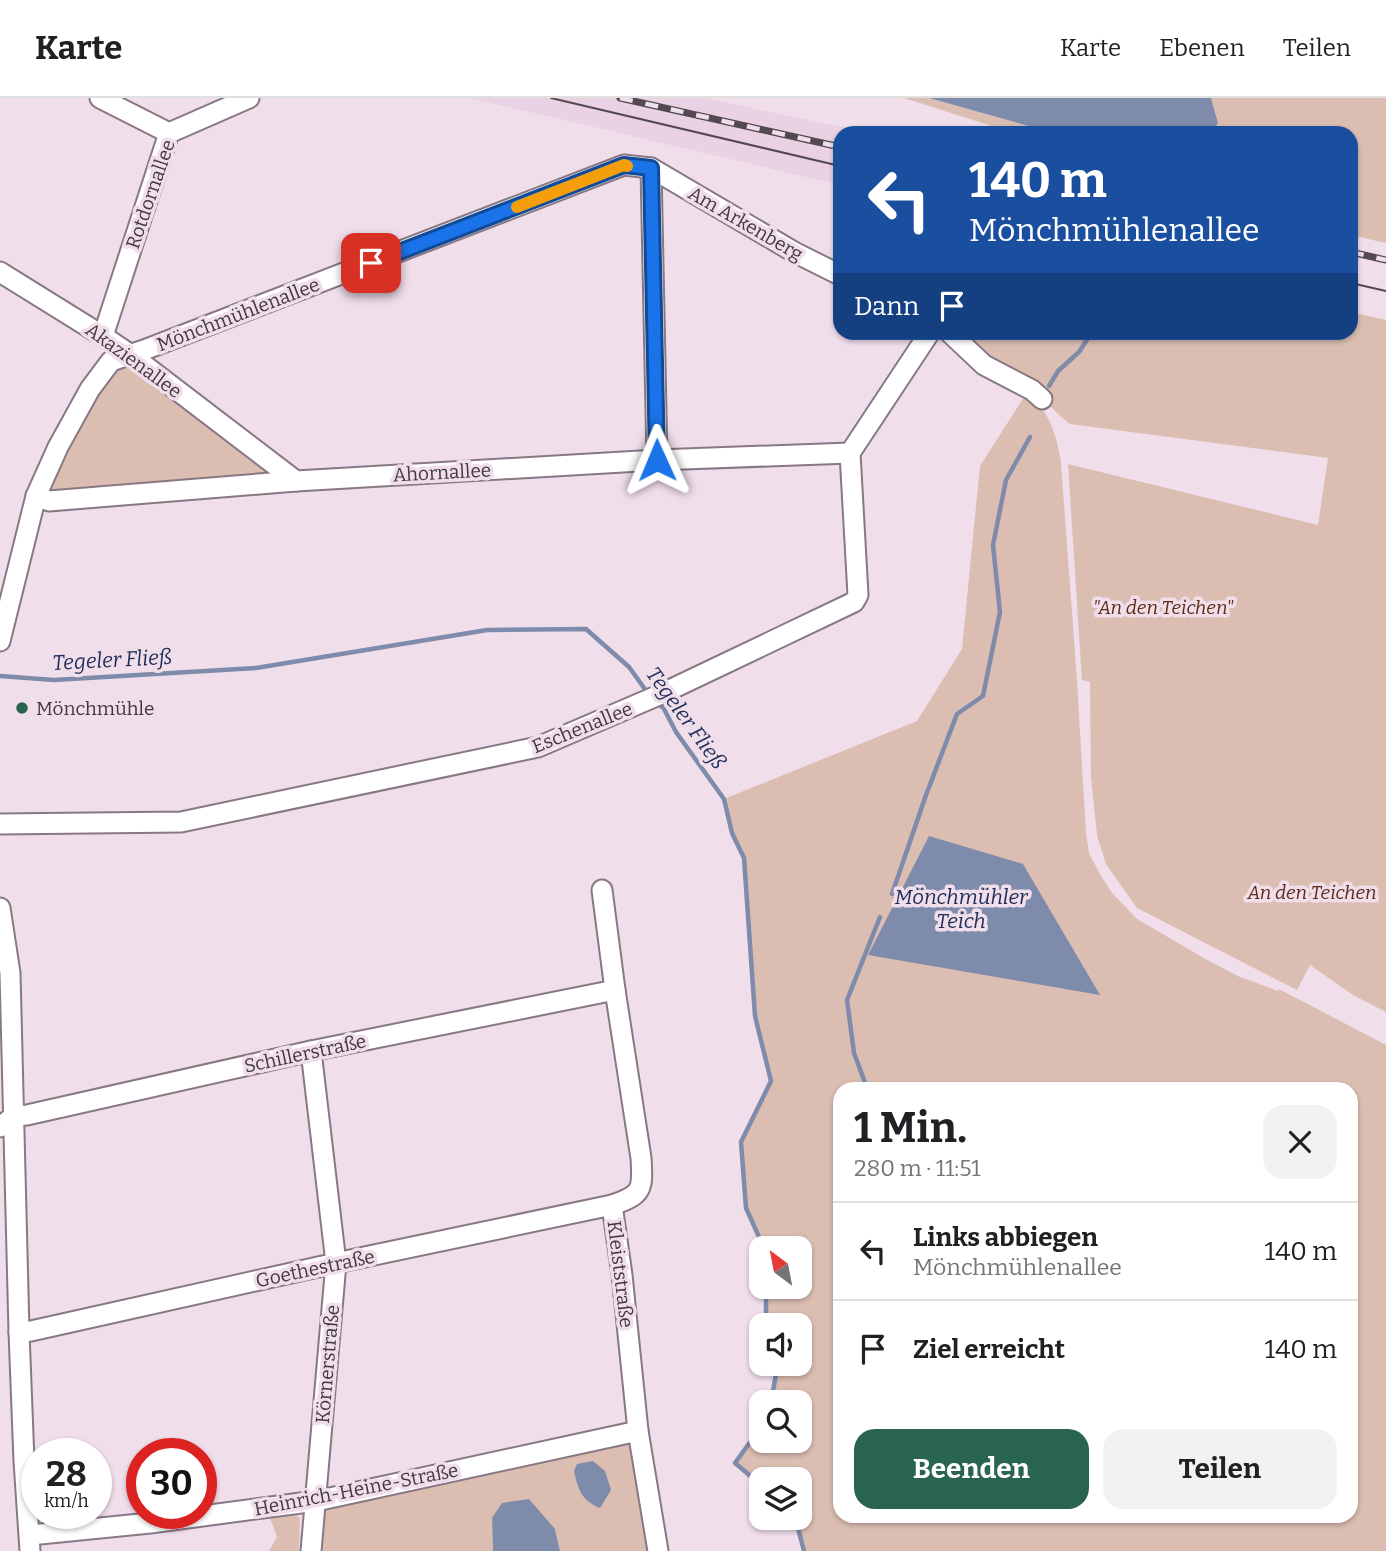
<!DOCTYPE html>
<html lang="de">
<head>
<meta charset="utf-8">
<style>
	body { margin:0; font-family:Bitter,serif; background:#f2f2f2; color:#202124; height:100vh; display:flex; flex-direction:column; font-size:26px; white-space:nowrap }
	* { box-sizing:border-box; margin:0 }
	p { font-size:23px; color:#757577 }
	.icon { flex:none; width:38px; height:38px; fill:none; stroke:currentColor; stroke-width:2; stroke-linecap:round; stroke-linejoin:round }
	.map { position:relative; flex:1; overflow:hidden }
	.details { position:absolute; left:833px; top:984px; width:525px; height:441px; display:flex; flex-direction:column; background:#fff; border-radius:21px; box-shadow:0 2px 5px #0004 }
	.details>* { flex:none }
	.guide { position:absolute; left:833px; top:28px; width:525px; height:214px; border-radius:21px; box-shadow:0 2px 5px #0004; background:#1a4fa0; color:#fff; overflow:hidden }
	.needle { width:46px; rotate:328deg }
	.buttons { position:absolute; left:749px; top:1138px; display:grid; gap:14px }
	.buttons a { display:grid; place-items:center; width:63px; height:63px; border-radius:14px; background:#fff; box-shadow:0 2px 5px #0004; font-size:35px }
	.speed { position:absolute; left:21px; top:1340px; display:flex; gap:14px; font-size:35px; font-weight:700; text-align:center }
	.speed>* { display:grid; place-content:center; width:91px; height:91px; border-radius:50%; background:#fff; box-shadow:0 2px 5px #0004; line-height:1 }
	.speed small { font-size:18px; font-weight:400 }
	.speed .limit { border:10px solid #d22; background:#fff; color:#111 }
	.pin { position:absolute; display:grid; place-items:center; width:60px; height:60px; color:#fff; margin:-30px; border-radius:14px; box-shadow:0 4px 10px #0006 }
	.me { position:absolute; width:77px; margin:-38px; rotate:359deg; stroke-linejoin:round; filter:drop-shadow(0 0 5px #0008) }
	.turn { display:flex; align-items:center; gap:24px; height:147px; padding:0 21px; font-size:32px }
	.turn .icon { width:91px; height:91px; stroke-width:2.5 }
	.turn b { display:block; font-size:49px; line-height:60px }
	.then { display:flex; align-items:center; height:66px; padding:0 21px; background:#0003; gap:14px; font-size:26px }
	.round { display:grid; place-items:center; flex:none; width:74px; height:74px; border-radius:21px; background:#f2f2f2 }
	.summary { display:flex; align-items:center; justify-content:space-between; height:119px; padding:0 21px }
	h1 { font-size:42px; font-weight:700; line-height:52px }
	.primary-button { display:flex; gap:14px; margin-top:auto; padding:14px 21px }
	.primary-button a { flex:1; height:80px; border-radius:21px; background:#29644e; color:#fff; font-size:28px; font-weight:700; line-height:80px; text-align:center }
	.primary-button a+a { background:#f2f2f2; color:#202124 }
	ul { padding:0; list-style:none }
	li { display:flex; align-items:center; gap:21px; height:98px; padding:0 21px; border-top:2px solid #e0e0e0 }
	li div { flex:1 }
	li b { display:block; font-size:26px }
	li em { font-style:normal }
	header { display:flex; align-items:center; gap:42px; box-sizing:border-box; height:98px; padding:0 35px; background:#fff; border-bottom:2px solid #e0e0e0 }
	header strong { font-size:33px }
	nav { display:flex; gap:38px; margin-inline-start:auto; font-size:24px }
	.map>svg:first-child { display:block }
	.built { fill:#ead1e3 }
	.green { fill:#dbbdb2; fill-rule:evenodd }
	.water { fill:#7f8baa }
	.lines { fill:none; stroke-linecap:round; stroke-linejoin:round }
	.stream { stroke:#7f8baa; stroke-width:4.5 }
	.minor-casing { stroke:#887884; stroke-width:23 }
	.minor { stroke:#fff; stroke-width:19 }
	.tram { stroke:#524a50; stroke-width:2 }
	.rail-casing { stroke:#524a50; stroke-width:7 }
	.rail { stroke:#f0deeb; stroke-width:4.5; stroke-dasharray:13; stroke-linecap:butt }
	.route-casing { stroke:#114b97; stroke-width:18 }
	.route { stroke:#1a73e8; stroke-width:12 }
	.slow { stroke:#f59e0b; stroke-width:12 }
	.poi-dot { fill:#29644e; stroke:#f0deeb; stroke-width:2.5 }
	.labels { text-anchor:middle; stroke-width:7; stroke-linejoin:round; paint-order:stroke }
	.street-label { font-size:19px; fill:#40393e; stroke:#f0deeb }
	.park-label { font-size:19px; font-style:italic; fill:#5c2b15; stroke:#f0deeb }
	.poi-label { font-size:19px; fill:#40393e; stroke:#f0deeb; text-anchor:start }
	.water-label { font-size:21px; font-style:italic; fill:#1f2d58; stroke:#f0deeb }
</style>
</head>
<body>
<header>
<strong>Karte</strong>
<nav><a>Karte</a><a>Ebenen</a><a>Teilen</a></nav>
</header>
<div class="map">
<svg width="1386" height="1453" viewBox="0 0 1386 1453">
	<rect width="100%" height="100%" fill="#f0deeb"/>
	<!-- built -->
	<polygon class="built" points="471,0 704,0 865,34 840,35 840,87"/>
	<!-- green -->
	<g class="green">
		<polygon points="904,0 929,0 1053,35 1014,35"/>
		<polygon points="1211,0 1386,0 1386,145 1351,137 1351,35 1211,35 1218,25"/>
		<polygon points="1351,214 1386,222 1386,914 1353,897 1310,867 1297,892 1137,810 1106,766 1097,737 1091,679 1090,584 1082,582 1068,366 1318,427 1328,360 1070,326 1059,317 1033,291 958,235 1351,234"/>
		<polygon points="131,259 293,383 37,397 91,292"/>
		<path d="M 1026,296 C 1050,311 1057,339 1061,365 L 1077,583 L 1086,736 L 1089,755 L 1101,778 L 1113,796 L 1137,821 L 1207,862 L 1240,879 L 1278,893 L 1279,891 L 1386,947 L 1386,1453 L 804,1453 L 798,1430 L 791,1419 L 800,1419 L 800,1381 L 761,1381 L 761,1387 L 735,1365 L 761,1329 L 761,1342 L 800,1342 L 800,1304 L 771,1304 L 778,1265 L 800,1265 L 800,1227 L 766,1227 L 766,1188 L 800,1188 L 800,1150 L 764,1150 L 746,1110 L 741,1044 L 771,983 L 755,918 L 744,760 L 732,735 L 724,701 L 917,623 L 962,551 L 980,368 ZM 840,990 L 1351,990 L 1351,1418 L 840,1418 Z"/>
		<polygon points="629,1341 652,1453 560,1453 555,1431 492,1420 493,1453 316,1453 320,1406"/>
		<polygon points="288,1412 300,1420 299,1453 269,1453 277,1439 269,1417"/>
	</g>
	<!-- water -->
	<g class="water">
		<polygon points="929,0 1211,0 1218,25 1211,35 1053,35"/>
		<polygon points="929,738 1023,766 1100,897 868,857"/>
		<path d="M 593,1363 L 605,1373 L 611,1392 L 600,1410 C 582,1403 578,1392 574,1373 L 577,1366 Z"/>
		<polygon points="529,1401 555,1431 560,1453 493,1453 492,1420 502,1405"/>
	</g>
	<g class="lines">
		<!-- stream -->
		<g class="stream">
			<polyline points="1049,288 1058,273 1079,254 1092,234"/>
			<polyline points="0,578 54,582 256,570 487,532 586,531 629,569 647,594"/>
			<polyline points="656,603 664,611 676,634 724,701 732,735 744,760 755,918 771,983 741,1044 746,1110 764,1150"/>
			<polyline points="892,796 926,697 957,616 983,598 1000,514 993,447 1006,382 1030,339"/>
			<polyline points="867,990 854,955 847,902 880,819"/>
			<polyline points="766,1188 766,1227"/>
			<polyline points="771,1304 778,1265"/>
			<polyline points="761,1329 735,1365 761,1387"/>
			<polyline points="791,1419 798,1430 804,1453"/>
		</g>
		<!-- minor casing -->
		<g class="minor-casing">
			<g id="minor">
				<polyline points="100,0 169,35"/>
				<polyline points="651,70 657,362"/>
				<polyline points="0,174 103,238 131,257 296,383"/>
				<polyline points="949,234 984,267 1032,292 1042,301"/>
				<polyline points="103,238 169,35 249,0"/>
				<polyline points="36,398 49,403 296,383 657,362 850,355"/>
				<polyline points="0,543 36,398 58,349 90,291 111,263 144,252 624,67 651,70 794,154 840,177"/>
				<polyline points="0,726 181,724 538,649 659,597 854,504 858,497 850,355 930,234"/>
				<path d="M 602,792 L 615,892 L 641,1060 C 643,1091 643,1097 612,1107 L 622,1177 L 638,1333 L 658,1453"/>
				<polyline points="0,810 10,875 19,1234 24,1363 30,1453"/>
				<polyline points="311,953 336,1165 311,1453"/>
				<polyline points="0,1029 14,1018 27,1017 311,953 615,892"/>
				<polyline points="19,1234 31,1233 336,1165 612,1107"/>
				<polyline points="30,1437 150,1425 316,1403 638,1333"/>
			</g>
		</g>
		<!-- minor -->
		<use href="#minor" class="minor"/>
		<!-- tram -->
		<g class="tram">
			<polyline points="551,0 840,68"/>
			<polyline points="1351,185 1386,193"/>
		</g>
		<!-- rail casing -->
		<g class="rail-casing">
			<g id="rail">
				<polyline points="620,0 840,49"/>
				<polyline points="1351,154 1386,162"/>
			</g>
		</g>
		<!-- rail -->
		<use href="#rail" class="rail"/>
	</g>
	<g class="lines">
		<!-- route casing -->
		<g class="route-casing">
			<polyline id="route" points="371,165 624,67 651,70 657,362"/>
		</g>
		<!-- route -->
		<use href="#route" class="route"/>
		<!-- slow -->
		<polyline class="slow" points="517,109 624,67 627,68"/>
	</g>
	<!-- markers -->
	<circle class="poi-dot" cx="22" cy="610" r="7"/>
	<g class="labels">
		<!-- street labels -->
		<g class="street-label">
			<text transform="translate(150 96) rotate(-71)" y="7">Rotdornallee</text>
			<text transform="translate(746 125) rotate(30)" y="7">Am Arkenberg</text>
			<text transform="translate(238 216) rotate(-21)" y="7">Mönchmühlenallee</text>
			<text transform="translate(134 262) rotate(36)" y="7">Akazienallee</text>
			<text transform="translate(442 374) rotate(-3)" y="7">Ahornallee</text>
			<text transform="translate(582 629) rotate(-22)" y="7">Eschenallee</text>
			<text transform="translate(305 955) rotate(-12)" y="7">Schillerstraße</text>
			<text transform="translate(315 1170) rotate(-12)" y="7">Goethestraße</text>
			<text transform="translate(621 1176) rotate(83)" y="7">Kleiststraße</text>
			<text transform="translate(327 1266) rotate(-85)" y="7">Körnerstraße</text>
			<text transform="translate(356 1391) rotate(-11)" y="7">Heinrich-Heine-Straße</text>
		</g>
		<!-- park labels -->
		<g class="park-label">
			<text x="1163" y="516">"An den Teichen"</text>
			<text x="1312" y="801">An den Teichen</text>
		</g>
		<!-- poi labels -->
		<g class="poi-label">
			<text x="36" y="617">Mönchmühle</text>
		</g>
		<!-- water labels -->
		<g class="water-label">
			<text transform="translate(112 562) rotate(-3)" y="7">Tegeler Fließ</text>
			<text transform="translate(686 620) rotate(54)" y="7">Tegeler Fließ</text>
			<text x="961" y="806">Mönchmühler<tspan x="961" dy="24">Teich</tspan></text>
		</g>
	</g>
</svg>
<div class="buttons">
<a><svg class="needle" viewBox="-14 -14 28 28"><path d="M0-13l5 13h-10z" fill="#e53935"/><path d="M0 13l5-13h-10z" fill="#757577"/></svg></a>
<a><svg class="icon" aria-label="sound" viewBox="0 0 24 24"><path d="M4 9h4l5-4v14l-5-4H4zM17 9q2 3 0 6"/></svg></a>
<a><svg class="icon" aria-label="search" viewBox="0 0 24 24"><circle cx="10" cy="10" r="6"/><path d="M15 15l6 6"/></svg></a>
<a><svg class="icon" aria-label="layers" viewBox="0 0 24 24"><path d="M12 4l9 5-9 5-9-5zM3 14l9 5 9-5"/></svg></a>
</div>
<div class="speed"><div>28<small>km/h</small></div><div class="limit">30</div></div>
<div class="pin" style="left:371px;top:165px;background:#d93025"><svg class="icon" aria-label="arrive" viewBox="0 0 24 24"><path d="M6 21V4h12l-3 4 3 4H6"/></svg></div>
<svg class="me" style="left:657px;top:362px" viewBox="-20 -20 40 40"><path d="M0-17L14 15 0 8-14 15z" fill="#1a73e8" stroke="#fff" stroke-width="4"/></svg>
<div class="guide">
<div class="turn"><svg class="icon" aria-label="left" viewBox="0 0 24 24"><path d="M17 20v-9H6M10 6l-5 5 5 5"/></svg><div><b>140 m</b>Mönchmühlenallee</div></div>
<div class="then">Dann<svg class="icon" aria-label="arrive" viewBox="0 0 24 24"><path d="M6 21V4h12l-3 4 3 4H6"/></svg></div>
</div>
<section class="details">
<div class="summary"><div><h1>1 Min.</h1><p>280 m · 11:51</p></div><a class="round"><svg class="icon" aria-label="close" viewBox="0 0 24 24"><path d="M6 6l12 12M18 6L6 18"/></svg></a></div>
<ul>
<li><svg class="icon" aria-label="left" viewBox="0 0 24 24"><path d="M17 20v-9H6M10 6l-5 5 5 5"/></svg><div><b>Links abbiegen</b><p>Mönchmühlenallee</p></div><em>140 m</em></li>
<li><svg class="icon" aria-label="arrive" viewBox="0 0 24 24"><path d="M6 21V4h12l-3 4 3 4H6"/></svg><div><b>Ziel erreicht</b></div><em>140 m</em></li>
</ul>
<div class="primary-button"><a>Beenden</a><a>Teilen</a></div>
</section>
</div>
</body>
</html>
